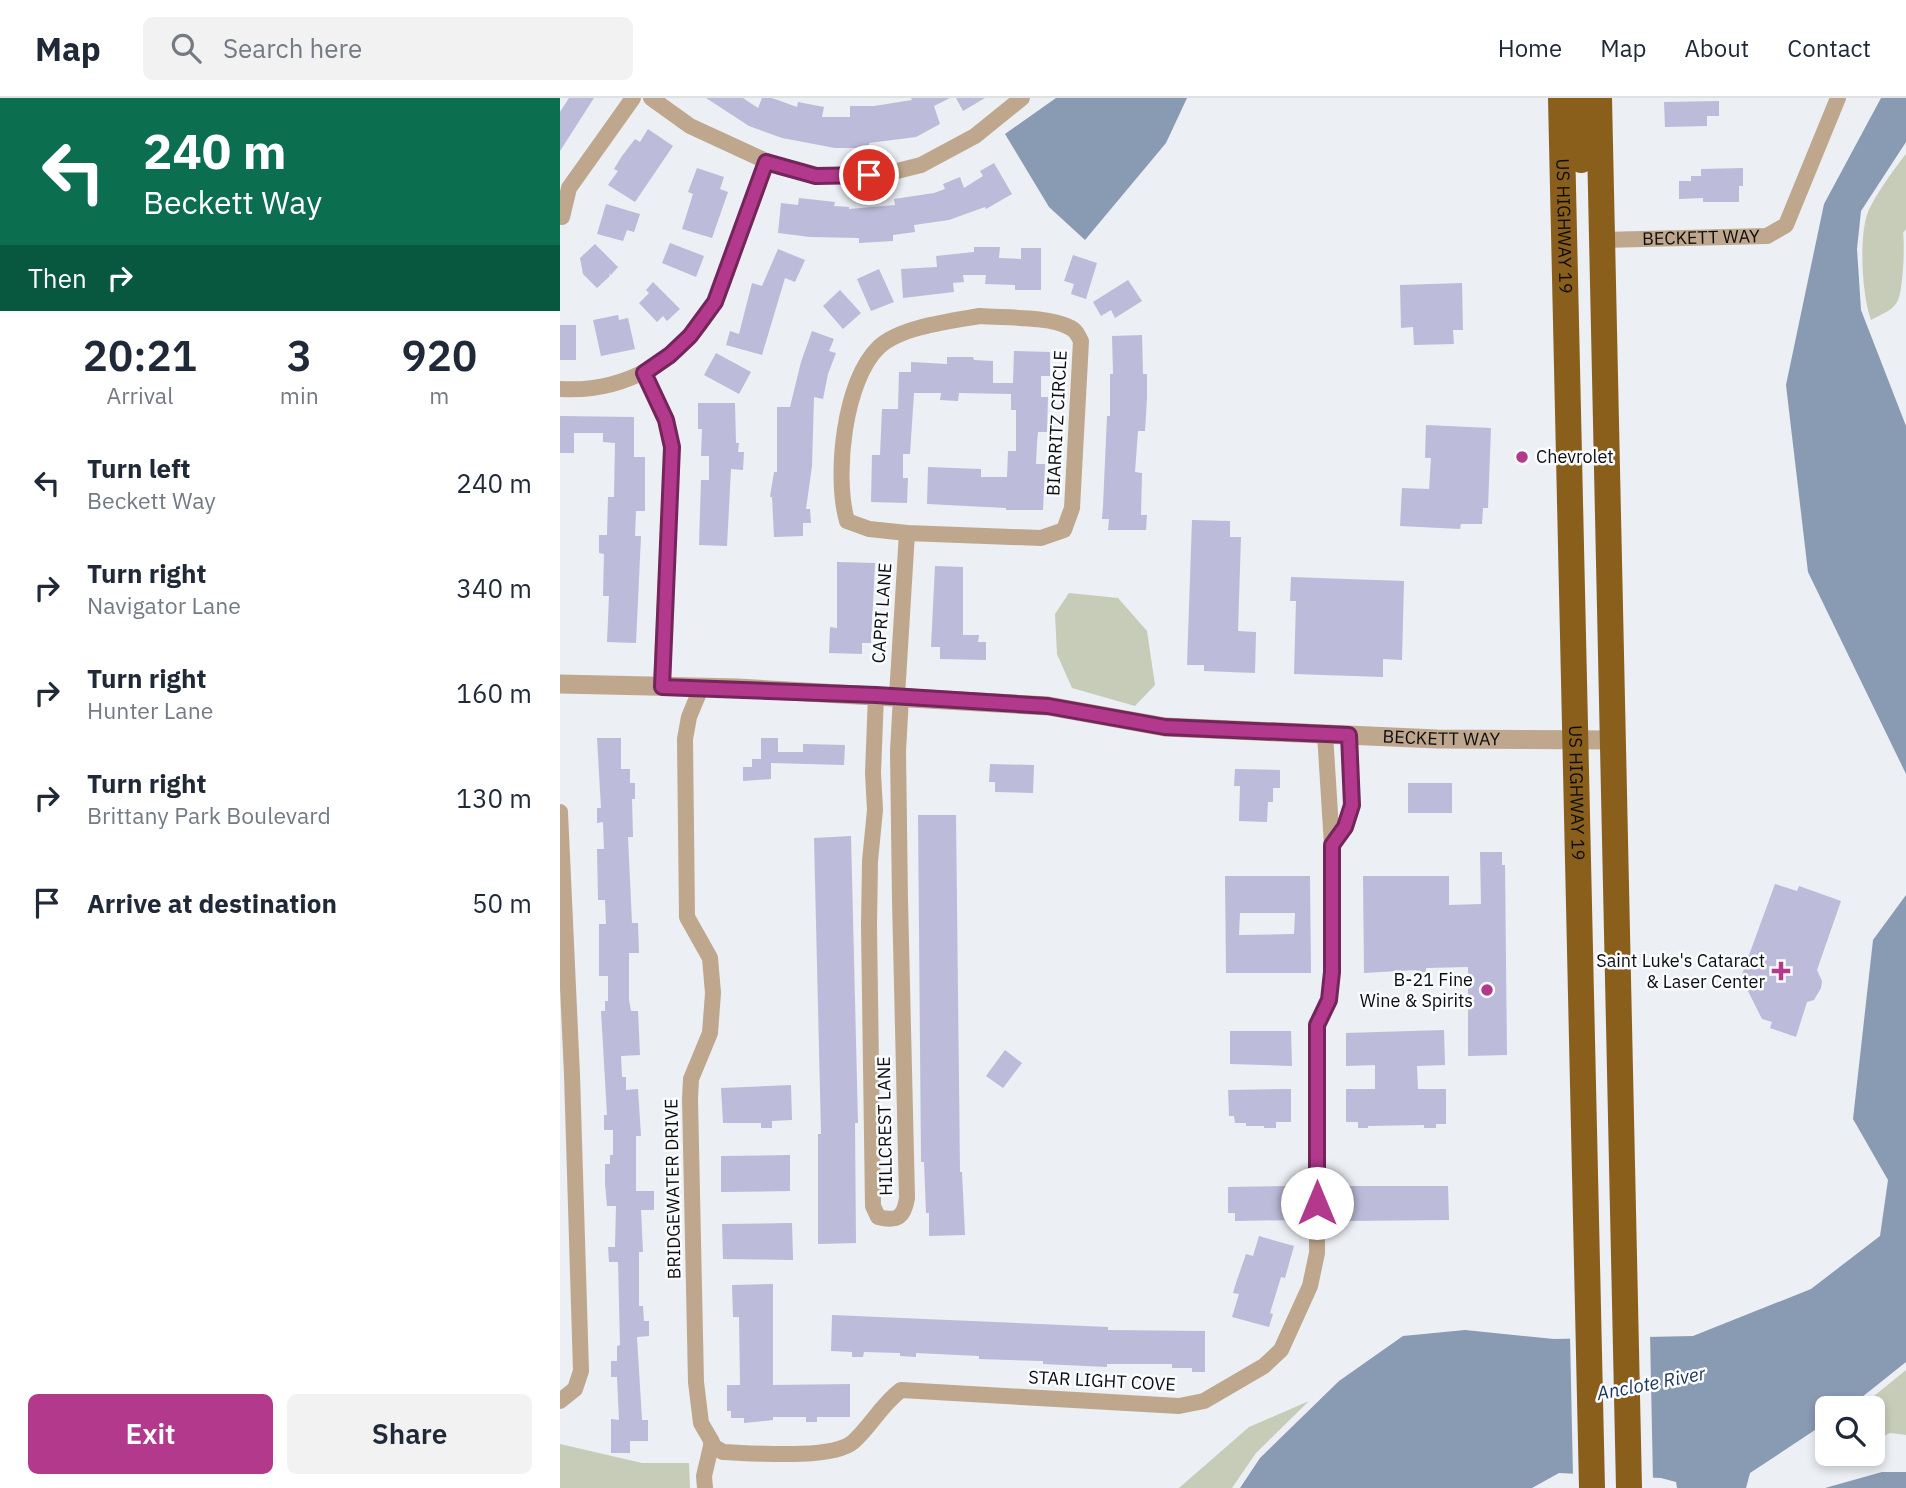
<!DOCTYPE html>
<html lang="en">
<head>
<meta charset="utf-8">
<style>
	body { margin:0; font-family:"IBM Plex Sans",sans-serif; background:#f2f2f3; color:#1f2937; height:100vh; display:flex; flex-direction:column; font-size:26px; white-space:nowrap }
	* { box-sizing:border-box; margin:0 }
	p { font-size:23px; color:#747a83 }
	.icon { flex:none; width:38px; height:38px; fill:none; stroke:currentColor; stroke-width:2; stroke-linecap:round; stroke-linejoin:round }
	.map { position:relative; flex:1; overflow:hidden }
	.drawer { display:flex; flex-direction:column; background:#fff; width:560px }
	.drawer>* { flex:none }
	.hud { background:#0b6e4f; color:#fff; overflow:hidden }
	.tools { position:absolute; left:1255px; top:1298px; display:grid; gap:14px }
	.tools a { display:grid; place-items:center; width:70px; height:70px; border-radius:10px; background:#fff; box-shadow:0 4px 10px #0003; font-size:35px }
	.pin { position:absolute; display:grid; place-items:center; width:60px; height:60px; color:#fff; margin:-30px; border:4px solid #fff; border-radius:50%; box-shadow:0 2px 7px #0007 }
	.me { position:absolute; width:77px; margin:-38px; rotate:0deg; stroke-linejoin:round; filter:drop-shadow(0 0 5px #0008) }
	.turn { display:flex; align-items:center; gap:24px; height:147px; padding:0 28px; font-size:32px }
	.turn .icon { width:91px; height:91px; stroke-width:2.5 }
	.turn b { display:block; font-size:49px; line-height:60px }
	.then { display:flex; align-items:center; height:66px; padding:0 28px; background:#0003; gap:14px; font-size:26px }
	.eta { display:flex; justify-content:space-evenly; align-items:center; height:119px; text-align:center }
	.eta b { font-size:42px; font-weight:600; line-height:49px }
	.button { display:flex; gap:14px; margin-top:auto; padding:14px 28px }
	.button a { flex:1; height:80px; border-radius:10px; background:#b3398c; color:#fff; font-size:28px; font-weight:600; line-height:80px; text-align:center }
	.button a+a { background:#f2f2f3; color:#1f2937 }
	ul { padding:0; list-style:none }
	li { display:flex; align-items:center; gap:21px; height:105px; padding:0 28px }
	li div { flex:1 }
	li b { display:block; font-size:26px }
	li em { font-style:normal }
	header { display:flex; align-items:center; gap:42px; box-sizing:border-box; height:98px; padding:0 35px; background:#fff; border-bottom:2px solid #e0e1e3 }
	header strong { font-size:33px }
	nav { display:flex; gap:38px; margin-inline-start:auto; font-size:24px }
	.search { width:490px; height:63px; background:#f2f2f3; display:flex; align-items:center; gap:18px; box-sizing:border-box; padding:0 24px; border-radius:10px; color:#747a83; font-size:26px }
	main { display:flex; flex:1; min-height:0 }
	.map>svg:first-child { display:block }
	.green { fill:#c7ccb8 }
	.water { fill:#899ab3 }
	.pier { fill:#eceff4 }
	.building { fill:#bcbbd9; fill-rule:evenodd }
	.lines { fill:none; stroke-linecap:round; stroke-linejoin:round }
	.minor { stroke:#bea78c; stroke-width:16 }
	.tertiary { stroke:#bea78c; stroke-width:19 }
	.trunk { stroke:#8a5f1c; stroke-width:26 }
	.route-casing { stroke:#74255b; stroke-width:18 }
	.route { stroke:#b3398c; stroke-width:12 }
	.poi-dot { fill:#b3398c; stroke:#fafcff; stroke-width:2.5 }
	.labels { text-anchor:middle; stroke-width:5; stroke-linejoin:round; paint-order:stroke }
	.street-label { font-size:18px; fill:#0d0d0f; stroke:#fafcff }
	.poi-label { font-size:18px; fill:#0d0d0f; stroke:#fafcff; text-anchor:end }
	.water-label { font-size:19px; font-style:italic; fill:#193357; stroke:#fafcff }
</style>
</head>
<body>
<header>
<strong>Map</strong>
<div class="search"><svg class="icon" aria-label="search" viewBox="0 0 24 24"><circle cx="10" cy="10" r="6"/><path d="M15 15l6 6"/></svg>Search here</div>
<nav><a>Home</a><a>Map</a><a>About</a><a>Contact</a></nav>
</header>
<main>
<section class="drawer">
<div class="hud">
<div class="turn"><svg class="icon" aria-label="left" viewBox="0 0 24 24"><path d="M17 20v-9H6M10 6l-5 5 5 5"/></svg><div><b>240 m</b>Beckett Way</div></div>
<div class="then">Then<svg class="icon" aria-label="right" viewBox="0 0 24 24"><path d="M7 20v-9h11M14 6l5 5-5 5"/></svg></div>
</div>
<div class="eta">
<div><b>20:21</b><p>Arrival</p></div>
<div><b>3</b><p>min</p></div>
<div><b>920</b><p>m</p></div>
</div>
<ul>
<li><svg class="icon" aria-label="left" viewBox="0 0 24 24"><path d="M17 20v-9H6M10 6l-5 5 5 5"/></svg><div><b>Turn left</b><p>Beckett Way</p></div><em>240 m</em></li>
<li><svg class="icon" aria-label="right" viewBox="0 0 24 24"><path d="M7 20v-9h11M14 6l5 5-5 5"/></svg><div><b>Turn right</b><p>Navigator Lane</p></div><em>340 m</em></li>
<li><svg class="icon" aria-label="right" viewBox="0 0 24 24"><path d="M7 20v-9h11M14 6l5 5-5 5"/></svg><div><b>Turn right</b><p>Hunter Lane</p></div><em>160 m</em></li>
<li><svg class="icon" aria-label="right" viewBox="0 0 24 24"><path d="M7 20v-9h11M14 6l5 5-5 5"/></svg><div><b>Turn right</b><p>Brittany Park Boulevard</p></div><em>130 m</em></li>
<li><svg class="icon" aria-label="arrive" viewBox="0 0 24 24"><path d="M6 21V4h12l-3 4 3 4H6"/></svg><div><b>Arrive at destination</b></div><em>50 m</em></li>
</ul>
<div class="button"><a>Exit</a><a>Share</a></div>
</section>
<div class="map">
<svg width="1346" height="1390" viewBox="0 0 1346 1390">
	<rect width="100%" height="100%" fill="#eceff4"/>
	<!-- green -->
	<g class="green">
		<path d="M 1346,56 L 1346,131 L 1343,135 C 1345,147 1343,192 1338,202 C 1334,212 1320,217 1311,222 C 1302,198 1299,142 1307,117 C 1311,103 1336,68 1346,56 Z"/>
		<polygon points="509,495 558,500 587,533 595,587 575,608 512,590 497,556 495,516"/>
		<polygon points="1346,1272 1346,1337 1330,1335 1316,1342 1313,1339 1312,1311 1298,1311"/>
		<polygon points="749,1303 696,1355 672,1390 619,1390 689,1329"/>
		<polygon points="0,1346 82,1365 129,1365 130,1390 0,1390"/>
	</g>
	<!-- water -->
	<g class="water">
		<polygon points="496,0 627,0 606,45 525,142 489,109 445,36"/>
		<polygon points="1321,0 1346,0 1346,44 1301,113 1297,151 1301,212 1346,328 1346,676 1248,474 1226,287 1264,106"/>
		<polygon points="1346,797 1346,1264 1287,1311 1267,1311 1267,1324 1190,1375 1186,1390 1117,1390 1116,1384 1101,1380 999,1375 972,1390 680,1390 700,1360 779,1283 843,1238 905,1232 994,1241 1133,1238 1251,1191 1320,1138 1328,1082 1293,1021 1313,842"/>
		<polygon points="1322,1374 1346,1374 1346,1390 1265,1390"/>
	</g>
	<!-- pier -->
	<polygon class="pier" points="1090,1235 1093,1383 1013,1379 1010,1237"/>
	<!-- building -->
	<g class="building">
		<polygon points="9,0 34,0 0,53 0,14"/>
		<polygon points="146,0 183,0 198,10 202,0 212,0 237,9 238,4 264,9 262,19 290,19 290,8 314,8 352,2 351,0 390,0 374,8 380,26 356,39 309,45 309,50 275,50 222,40 189,28"/>
		<polygon points="396,0 425,0 403,13"/>
		<polygon points="1159,3 1159,18 1147,18 1147,28 1105,29 1104,4"/>
		<polygon points="88,31 113,48 75,104 48,87 58,73 54,71 62,58 75,41 80,44"/>
		<polygon points="434,65 452,96 426,111 425,109 389,122 354,127 355,134 333,137 333,143 299,145 299,140 250,139 218,135 221,105 238,107 239,100 275,104 274,108 289,109 289,111 335,107 334,101 374,95 385,91 383,86 400,79 404,90 423,78 420,73"/>
		<polygon points="137,70 164,79 160,91 168,94 152,140 122,131 133,96 128,94"/>
		<polygon points="1183,70 1183,88 1179,88 1179,104 1143,104 1143,100 1119,101 1119,83 1131,83 1131,78 1141,78 1141,71"/>
		<polygon points="46,106 80,116 74,134 67,132 63,143 37,136"/>
		<polygon points="110,145 144,158 136,179 102,165"/>
		<polygon points="35,146 58,169 51,177 49,175 50,178 37,190 23,176 20,160"/>
		<polygon points="414,149 440,149 439,160 461,161 461,150 481,150 481,192 455,192 455,187 425,186 426,177 403,177 404,184 393,185 394,194 343,200 341,171 377,169 376,158 414,154"/>
		<polygon points="218,151 245,162 235,184 225,180 202,257 166,247 170,233 179,236 192,185 202,188"/>
		<polygon points="513,157 537,165 526,201 511,196 514,186 504,183"/>
		<polygon points="319,171 334,204 311,213 297,181"/>
		<polygon points="568,182 582,203 555,220 551,212 541,218 533,204"/>
		<polygon points="93,184 120,211 107,223 103,218 97,224 79,205 89,195 86,192"/>
		<polygon points="902,185 903,232 893,232 894,246 854,247 853,229 841,230 840,187"/>
		<polygon points="280,192 301,215 283,231 263,208"/>
		<polygon points="58,217 59,222 68,220 75,251 41,258 33,222"/>
		<rect x="0" y="227" width="16" height="35"/>
		<polygon points="252,233 274,241 269,253 276,255 268,276 263,301 254,299 252,368 246,411 250,411 251,425 243,425 243,438 214,439 212,399 210,399 214,374 217,374 217,309 230,309 241,264"/>
		<polygon points="582,237 583,276 587,276 587,300 585,333 578,333 575,374 582,375 581,417 587,417 586,432 548,432 549,421 542,421 543,408 547,318 550,318 550,276 553,276 552,238"/>
		<polygon points="454,253 490,254 490,278 481,278 481,299 488,299 487,334 478,334 477,345 476,366 485,366 483,412 446,412 446,410 367,406 368,369 421,371 421,379 447,379 448,353 456,353 456,312 451,312 451,296 399,295 398,303 380,302 381,295 354,295 350,356 343,356 343,380 348,380 347,405 311,404 312,357 320,357 322,311 338,311 339,274 351,274 351,264 387,266 387,259 413,259 414,262 433,263 433,285 453,285"/>
		<polygon points="156,255 191,274 179,296 144,277"/>
		<polygon points="138,305 175,305 176,345 179,345 178,354 184,354 183,372 171,371 167,448 139,447 141,382 149,382 149,358 141,358 142,331 138,331"/>
		<polygon points="0,318 74,319 74,359 85,359 85,413 76,413 75,438 81,438 76,545 47,544 49,498 43,498 44,456 39,455 39,437 47,437 48,399 54,399 55,345 43,344 43,335 14,335 14,355 0,355"/>
		<polygon points="866,327 931,330 928,410 923,410 922,426 901,426 900,431 840,428 842,390 869,391 871,360 865,360"/>
		<polygon points="632,422 670,423 670,439 681,439 678,533 696,534 695,575 644,573 644,567 627,567"/>
		<polygon points="277,464 315,465 311,545 302,545 302,556 269,555 270,529 277,530"/>
		<polygon points="375,468 403,469 403,537 419,537 418,544 426,544 426,562 380,561 380,549 371,549"/>
		<polygon points="731,479 844,483 842,562 823,561 823,579 734,576 736,503 730,503"/>
		<polygon points="37,640 61,640 61,671 70,671 70,685 75,685 75,701 72,701 73,739 68,739 72,825 78,825 79,855 69,855 69,902 71,913 78,913 80,957 61,958 62,979 66,979 66,992 78,991 81,1038 76,1038 76,1093 94,1093 94,1112 81,1112 83,1154 79,1154 79,1208 83,1208 84,1223 89,1223 89,1238 77,1239 82,1322 88,1322 88,1343 70,1343 70,1355 51,1355 51,1321 59,1322 57,1279 51,1279 51,1263 57,1263 57,1248 60,1247 58,1164 49,1164 48,1149 55,1149 56,1108 47,1108 45,1086 45,1066 50,1066 50,1057 53,1057 53,1032 44,1032 44,1017 47,1017 41,913 45,913 45,903 48,903 48,878 39,878 39,826 46,826 45,802 38,802 37,751 44,751 43,724 37,725 37,710 41,710"/>
		<polygon points="201,640 218,640 218,654 243,654 243,646 285,647 284,667 211,665 211,681 183,683 183,669 192,669 192,661 201,661"/>
		<polygon points="430,666 474,667 473,695 435,694 435,684 429,684"/>
		<polygon points="675,671 720,672 720,690 713,690 713,704 708,704 707,724 679,723 680,688 674,688"/>
		<rect x="848" y="685" width="44" height="30"/>
		<polygon points="358,717 396,717 400,1074 402,1074 405,1137 369,1138 369,1115 366,1115 364,1064 361,1064"/>
		<polygon points="291,738 298,1025 295,1025 296,1145 258,1146 258,1036 261,1036 254,740"/>
		<polygon points="920,754 942,754 942,767 945,767 947,957 908,958 908,869 866,870 866,874 856,875 856,872 804,875 803,778 889,778 889,807 921,806"/>
		<path d="M 665,778 L 750,778 L 751,875 L 666,875 ZM 680,815 L 735,815 L 734,836 L 679,837 Z"/>
		<polygon points="1215,786 1237,793 1239,788 1281,803 1257,872 1262,883 1261,890 1254,902 1247,904 1236,939 1210,930 1212,924 1202,921 1181,879"/>
		<polygon points="884,932 885,967 857,968 858,991 886,991 886,1026 876,1026 876,1030 864,1030 864,1027 808,1028 808,1030 798,1030 798,1024 786,1024 786,991 815,991 815,967 786,968 786,935"/>
		<polygon points="670,933 731,933 732,968 670,966"/>
		<polygon points="445,952 462,965 443,990 426,978"/>
		<polygon points="231,987 232,1022 212,1023 212,1030 201,1030 201,1025 163,1025 161,990"/>
		<polygon points="731,991 731,1024 716,1024 716,1030 704,1030 704,1028 686,1028 686,1025 675,1025 674,1018 669,1018 668,992"/>
		<polygon points="230,1057 230,1093 161,1094 161,1058"/>
		<polygon points="732,1088 732,1122 675,1123 675,1115 668,1115 668,1089"/>
		<polygon points="786,1088 888,1088 889,1122 786,1123"/>
		<polygon points="232,1125 233,1162 163,1161 162,1126"/>
		<polygon points="699,1138 734,1148 725,1180 721,1179 710,1215 713,1216 709,1229 672,1219 679,1196 673,1195 676,1185 686,1156 693,1158"/>
		<polygon points="213,1186 213,1287 290,1286 290,1319 257,1319 257,1324 246,1324 246,1319 213,1319 213,1322 184,1325 184,1320 171,1320 171,1313 167,1313 167,1287 180,1287 179,1219 173,1219 172,1187"/>
		<polygon points="272,1217 548,1229 548,1232 645,1233 645,1274 632,1274 632,1270 612,1270 612,1266 547,1266 547,1269 483,1266 483,1263 419,1261 419,1258 356,1255 356,1259 340,1258 340,1255 304,1254 303,1259 292,1259 292,1254 271,1253"/>
	</g>
	<g class="lines">
		<!-- minor -->
		<g class="minor">
			<polyline points="91,0 130,28 219,69 256,78 292,78 325,76 361,67 415,38 462,0"/>
			<polyline points="2,119 9,90 73,0"/>
			<path id="s1" d="M 1041,142 L 1207,138 L 1226,127 L 1278,0"/>
			<path d="M 420,218 C 445,220 490,218 511,230 C 517,233 518,238 521,243 L 512,410 L 504,432 L 481,440 L 347,435 L 309,431 L 287,423 C 274,378 284,282 319,249 C 340,229 391,223 420,218 Z"/>
			<polyline points="84,275 106,322 112,349 101,589"/>
			<path d="M 0,291 C 65,295 122,262 154,205 C 164,187 170,164 177,145 C 187,118 198,91 206,64"/>
			<polyline points="141,590 129,619 125,641 127,819 150,860 153,895 150,935 131,981 130,1001 136,1284 141,1325 152,1344 144,1378 145,1390"/>
			<path d="M 316,597 L 313,675 L 315,712 L 310,763 L 309,828 L 313,1108 L 318,1119 C 338,1124 344,1119 347,1100 L 340,802 L 338,653 L 341,599"/>
			<polyline points="337,598 347,435"/>
			<polyline points="0,714 12,977 21,1273 15,1291 0,1303"/>
			<polyline points="772,747 785,729 792,707 789,637"/>
			<path d="M 151,1347 L 163,1354 C 192,1355 272,1362 293,1344 C 311,1328 321,1307 341,1292 L 619,1308 L 644,1303 L 704,1268 L 721,1252 L 750,1188 L 757,1155 L 757,927 L 769,902 L 772,874 L 772,747 L 765,636"/>
		</g>
		<!-- tertiary -->
		<path class="tertiary" id="s2" d="M 0,586 L 178,590 L 488,608 L 605,629 L 877,641 L 1052,642"/>
		<!-- trunk -->
		<g class="trunk">
			<path id="s3" d="M 1001,0 L 1032,1390"/>
			<polyline points="1020,0 1021,62"/>
			<polyline points="1039,0 1069,1390"/>
		</g>
	</g>
	<g class="lines">
		<!-- route casing -->
		<g class="route-casing">
			<polyline id="route" points="309,77 256,78 206,64 155,204 130,238 110,257 84,275 106,322 112,349 102,589 316,597 488,608 605,629 789,637 792,707 785,729 772,747 772,874 769,902 757,927 757,1105"/>
		</g>
		<!-- route -->
		<use href="#route" class="route"/>
	</g>
	<!-- markers -->
	<g class="poi-dot">
		<circle cx="962" cy="359" r="7"/>
		<path d="M1217.5 862.5h7v7h7v7h-7v7h-7v-7h-7v-7h7z"/>
		<circle cx="927" cy="892" r="7"/>
	</g>
	<g class="labels">
		<!-- street labels -->
		<g class="street-label">
			<text dy="6" stroke="none"><textPath href="#s3" startOffset="128">US HIGHWAY 19</textPath></text>
			<text dy="6" stroke="none"><textPath href="#s1" startOffset="100">BECKETT WAY</textPath></text>
			<text transform="translate(497 325) rotate(-87)" y="6">BIARRITZ CIRCLE</text>
			<text transform="translate(322 515) rotate(-86)" y="6">CAPRI LANE</text>
			<text dy="6" stroke="none"><textPath href="#s2" startOffset="884">BECKETT WAY</textPath></text>
			<text dy="6" stroke="none"><textPath href="#s3" startOffset="695">US HIGHWAY 19</textPath></text>
			<text transform="translate(325 1028) rotate(-91)" y="6">HILLCREST LANE</text>
			<text transform="translate(113 1091) rotate(-91)" y="6">BRIDGEWATER DRIVE</text>
			<text transform="translate(542 1283) rotate(3)" y="6">STAR LIGHT COVE</text>
		</g>
		<!-- poi labels -->
		<g class="poi-label">
			<text x="976" y="365" text-anchor="start">Chevrolet</text>
			<text x="1205" y="869">Saint Luke's Cataract<tspan x="1205" dy="21">&amp; Laser Center</tspan></text>
			<text x="913" y="888">B-21 Fine<tspan x="913" dy="21">Wine &amp; Spirits</tspan></text>
		</g>
		<!-- water labels -->
		<g class="water-label">
			<text transform="translate(1091 1285) rotate(-11)" y="7">Anclote River</text>
		</g>
	</g>
</svg>
<div class="tools">
<a><svg class="icon" aria-label="search" viewBox="0 0 24 24"><circle cx="10" cy="10" r="6"/><path d="M15 15l6 6"/></svg></a>
</div>
<div class="pin" style="left:309px;top:77px;background:#d93025"><svg class="icon" aria-label="arrive" viewBox="0 0 24 24"><path d="M6 21V4h12l-3 4 3 4H6"/></svg></div>
<svg class="me" style="left:757px;top:1105px" viewBox="-20 -20 40 40"><circle r="19" fill="#fff"/><path d="M0-13L10 11 0 6-10 11z" fill="#b3398c"/></svg>
</div>
</main>
</body>
</html>
